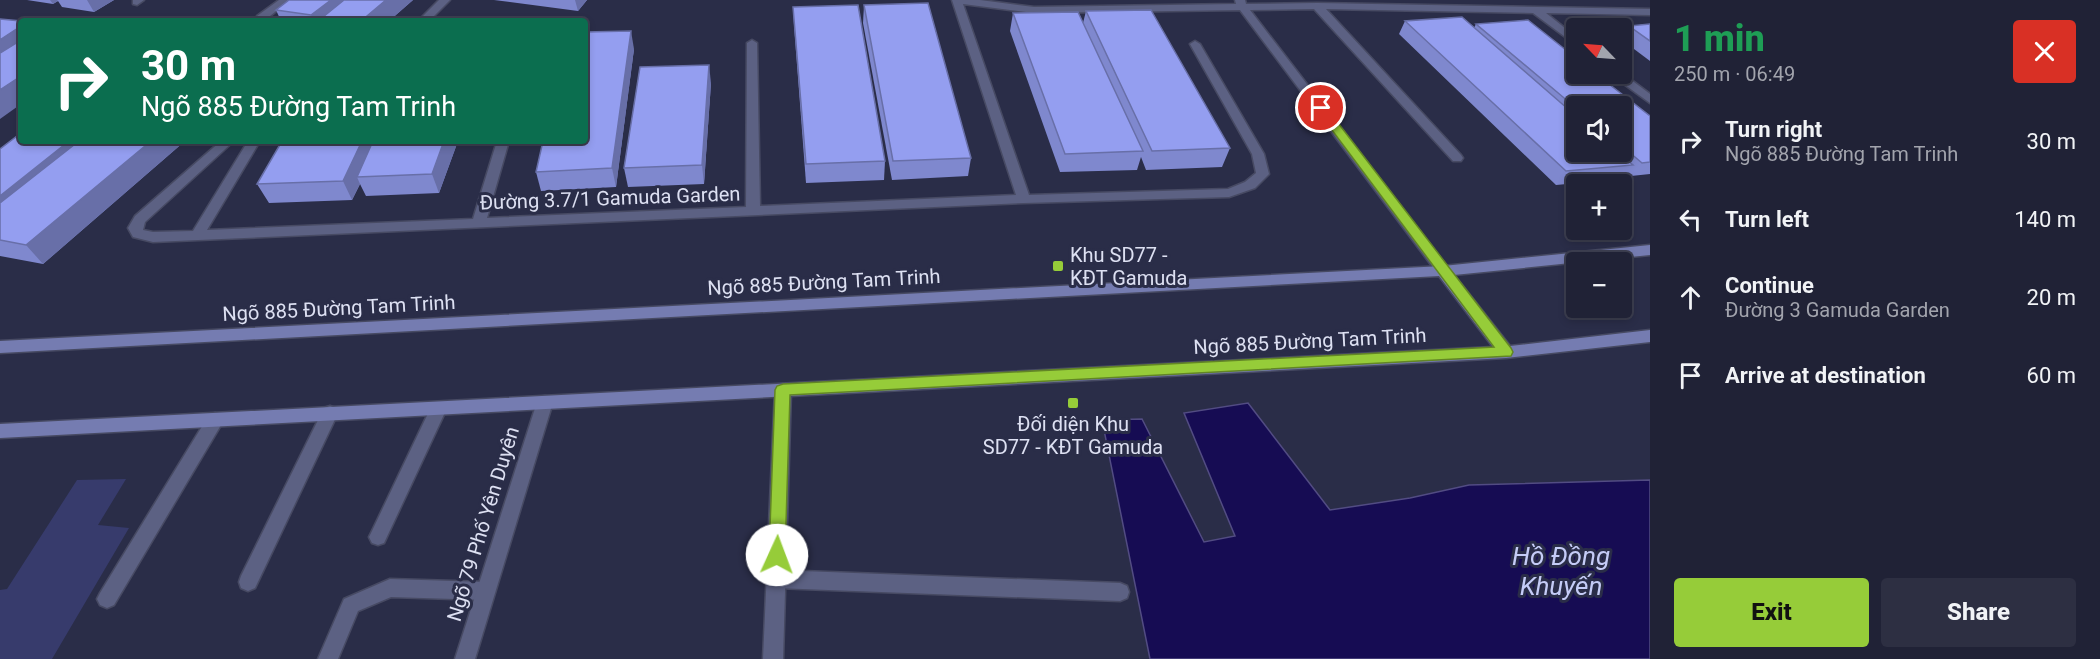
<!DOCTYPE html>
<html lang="en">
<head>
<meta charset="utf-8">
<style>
	body { margin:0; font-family:Roboto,sans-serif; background:#2d2f42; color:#f1f3f6; height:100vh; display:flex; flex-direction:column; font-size:22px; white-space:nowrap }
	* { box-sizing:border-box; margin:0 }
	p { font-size:20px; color:#a2a4ad }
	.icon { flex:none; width:33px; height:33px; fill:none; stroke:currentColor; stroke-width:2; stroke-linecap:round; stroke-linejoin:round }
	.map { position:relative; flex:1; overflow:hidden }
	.drawer { display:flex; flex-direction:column; background:#202236; width:450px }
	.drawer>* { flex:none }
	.top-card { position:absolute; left:18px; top:18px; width:570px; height:126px; border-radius:6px; box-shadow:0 3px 9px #0003,0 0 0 2px #3d3f51; background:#0b6e4f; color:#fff; overflow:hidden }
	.needle { width:39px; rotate:295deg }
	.tools { position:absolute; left:1566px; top:18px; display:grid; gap:12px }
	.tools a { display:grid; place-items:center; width:66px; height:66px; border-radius:6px; background:#202236; box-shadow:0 3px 9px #0003,0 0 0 2px #3d3f51; font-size:30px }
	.pin { position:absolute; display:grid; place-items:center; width:51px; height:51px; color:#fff; margin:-26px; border:3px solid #fff; border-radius:50%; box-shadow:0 2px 6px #0007 }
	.me { position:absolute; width:66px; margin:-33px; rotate:2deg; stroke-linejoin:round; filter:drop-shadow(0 0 4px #0008) }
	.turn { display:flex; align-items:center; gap:21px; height:126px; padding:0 24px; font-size:27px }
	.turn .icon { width:78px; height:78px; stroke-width:2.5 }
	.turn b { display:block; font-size:42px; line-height:51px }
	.round { display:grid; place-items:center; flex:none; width:63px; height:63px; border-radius:6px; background:#2d2f42 }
	.head { display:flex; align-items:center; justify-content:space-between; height:102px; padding:0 24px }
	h1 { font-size:36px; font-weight:800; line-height:45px; color:#1e9e55 }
	.primary-button { display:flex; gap:12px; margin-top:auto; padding:12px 24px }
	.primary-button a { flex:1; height:69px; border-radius:6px; background:#96cc39; color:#111; font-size:24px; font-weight:800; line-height:69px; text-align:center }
	.primary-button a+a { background:#2d2f42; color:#f1f3f6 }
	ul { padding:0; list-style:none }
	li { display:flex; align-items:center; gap:18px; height:78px; padding:0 24px }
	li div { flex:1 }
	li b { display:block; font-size:22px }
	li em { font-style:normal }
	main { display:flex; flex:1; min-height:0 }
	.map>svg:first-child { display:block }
	.green { fill:#373b6c }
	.water { fill:#160c53; stroke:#524c83; stroke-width:1.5 }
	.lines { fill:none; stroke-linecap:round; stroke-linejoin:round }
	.lane-casing { stroke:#474a63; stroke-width:3 }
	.street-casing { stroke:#474a63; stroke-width:3 }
	.secondary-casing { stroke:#474a63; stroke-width:3 }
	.lane { fill:#5c6183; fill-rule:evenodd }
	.street { fill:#5c6183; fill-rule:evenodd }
	.secondary { fill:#757cb1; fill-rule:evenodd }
	.wall { fill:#7f88ce; fill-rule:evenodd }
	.shaded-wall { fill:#686fa8 }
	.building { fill:#949ef0; stroke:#686fa8; stroke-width:1.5 }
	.route { fill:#96cc39; stroke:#628525; stroke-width:1.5 }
	.poi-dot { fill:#96cc39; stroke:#2a2d48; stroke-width:2 }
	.labels { text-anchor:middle; stroke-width:6; stroke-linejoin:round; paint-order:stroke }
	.street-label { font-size:20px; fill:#dde0f2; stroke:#2a2d48 }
	.poi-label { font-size:20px; fill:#dde0f2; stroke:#2a2d48; text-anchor:start }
	.near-water-label { font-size:26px; font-style:italic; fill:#c5ccf7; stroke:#2a2d48 }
</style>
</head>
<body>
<main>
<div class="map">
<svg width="1650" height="659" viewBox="0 0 1650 659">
	<rect width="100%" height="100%" fill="#2a2d48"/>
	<!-- green -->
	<polygon class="green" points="126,479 98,525 129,528 52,659 0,659 0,590 7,589 77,480"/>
	<!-- water -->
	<polygon class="water" points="1248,403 1330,510 1410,498 1469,485 1650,480 1650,659 1150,659 1102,420 1142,419 1204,542 1235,536 1184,413"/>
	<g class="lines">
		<!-- lane casing -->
		<g class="lane-casing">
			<g id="lane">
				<polygon points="439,402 445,403 447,408 384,543 378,545 372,543 369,537 372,531 433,403"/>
				<polygon points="330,406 336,408 338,413 255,588 248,591 241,588 239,582 241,576 324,408"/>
				<polygon points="776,570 1120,583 1127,586 1129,592 1127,598 1120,601 776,588 769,585 767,579 769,573"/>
				<polygon points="390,579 486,582 493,585 495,591 493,597 486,600 391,597 358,611 338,659 318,659 344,599"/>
			</g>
		</g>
		<!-- street casing -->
		<g class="street-casing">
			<g id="street">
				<polygon points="133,0 144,0 137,5 133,4"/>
				<polygon points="279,0 290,0 265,20 257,20 257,16"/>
				<polygon points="439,0 450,0 429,21 418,21"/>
				<polygon points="952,0 980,0 1034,7 1236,4 1235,0 1245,0 1246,4 1317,3 1650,9 1650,15 1546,13 1576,37 1576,45 1533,13 1326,9 1461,155 1463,158 1461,161 1453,161 1314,9 1250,10 1448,268 1450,271 1448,274 1438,274 1240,10 1034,13 963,4 1029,195 1228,189 1245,182 1256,173 1252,154 1190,44 1195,41 1200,44 1264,154 1269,174 1255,188 1229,197 1024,203 153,242 133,237 128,228 135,216 221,141 234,141 145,222 143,230 153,232 193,231 248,141 260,141 207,230 473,219 497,141 509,141 487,218 746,207 747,43 752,40 757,43 760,206 1016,195"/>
				<polygon points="1622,73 1650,94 1650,103 1610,74"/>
				<polygon points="783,384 789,386 791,390 783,659 763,659 775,390 777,386"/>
				<polygon points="545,396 551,397 553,402 475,659 455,659 537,402 539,397"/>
				<polygon points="215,413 221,415 223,420 221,425 114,605 107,608 100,605 97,599 100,593 209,415"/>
			</g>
		</g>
		<!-- secondary casing -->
		<g class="secondary-casing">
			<polygon id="secondary" points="1650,245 1650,255 1454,275 1510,346 1650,330 1650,342 1506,358 0,438 0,424 1493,347 1439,276 0,353 0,341 1443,266"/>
		</g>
		<!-- lane -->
		<use href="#lane" class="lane"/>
		<!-- street -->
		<use href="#street" class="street"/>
		<!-- secondary -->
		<use href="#secondary" class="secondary"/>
	</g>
	<!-- wall -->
	<g class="wall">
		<polygon points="27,0 114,0 94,12 62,7 58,1 53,4"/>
		<polygon points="289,0 413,0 389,21 281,21 276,10"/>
		<polygon points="494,0 587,0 578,11"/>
		<polygon points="864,5 971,158 968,176 892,180 863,23"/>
		<polygon points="793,7 885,161 884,180 806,183 794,25"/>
		<polygon points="1086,11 1230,148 1222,167 1146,170 1141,157 1137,170 1060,172 1010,31 1013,13 1083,23"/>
		<path d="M 1405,21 L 1474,28 L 1476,24 L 1650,116 L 1650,174 L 1631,176 L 1627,173 L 1622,179 L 1556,185 L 1399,34 ZM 1576,106 L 1622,106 L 1622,152 L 1576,152 Z"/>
		<polygon points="1650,24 1650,61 1622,40 1622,37 1629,26"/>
		<polygon points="634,49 616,187 541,191 536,172"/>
		<polygon points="711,83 704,184 628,187 624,168"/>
		<polygon points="21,141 185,141 43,264 0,256 0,149"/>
		<polygon points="458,141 439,193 366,196 360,184 352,200 269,203 257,184"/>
	</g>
	<!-- shaded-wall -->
	<g class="shaded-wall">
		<polygon points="50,0 57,0 58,1 53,4"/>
		<polygon points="87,0 114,0 94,12"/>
		<polygon points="331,0 360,0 323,17 325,21 314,21 311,15"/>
		<polygon points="386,0 413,0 389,21 361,21"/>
		<polygon points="575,0 587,0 578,11"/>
		<polygon points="21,26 21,53 0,68 0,40"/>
		<polygon points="631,31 634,49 616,187 612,168"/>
		<polygon points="709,65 711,83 704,184 702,165"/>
		<polygon points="21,76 21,104 0,119 0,90"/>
		<polygon points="69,141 101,141 0,228 0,196"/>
		<polygon points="151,141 185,141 43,264 26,245"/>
		<polygon points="362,141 380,141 357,177 360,184 352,200 343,181"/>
		<polygon points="444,141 458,141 439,193 432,174"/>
	</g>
	<!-- building -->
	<g class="building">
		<polygon points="289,0 331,0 311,15 276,10"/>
		<polygon points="344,0 386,0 361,21 352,21 323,17"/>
		<polygon points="928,3 971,158 893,161 864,5"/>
		<polygon points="858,5 885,161 806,164 793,7"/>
		<polygon points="1151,10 1230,148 1152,151 1086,11"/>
		<polygon points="1078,12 1143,151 1065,154 1013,13"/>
		<polygon points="1462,17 1576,116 1576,152 1617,152 1633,165 1566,171 1405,21"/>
		<polygon points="0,19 21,21 21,26 0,40"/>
		<polygon points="1528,20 1576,58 1576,74 1596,74 1650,116 1650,162 1642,163 1622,146 1622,106 1576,106 1576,108 1476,24"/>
		<polygon points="1650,24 1650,41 1629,26"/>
		<polygon points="631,31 612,168 536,172 543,141 585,141 585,32"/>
		<polygon points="21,40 21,76 0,90 0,53"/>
		<polygon points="709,65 702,165 624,168 640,67"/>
		<polygon points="21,133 21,141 69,141 0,196 0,149"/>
		<polygon points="79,141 151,141 26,245 0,240 0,203"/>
		<polygon points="282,141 362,141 343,181 257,184"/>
		<polygon points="373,141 444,141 432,174 357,177"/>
	</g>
	<!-- route -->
	<polygon class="route" points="1321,105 1325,106 1511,348 1513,352 1511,356 790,395 785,555 783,561 777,563 771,561 769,555 775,390 777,386 783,384 1494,347 1317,110 1317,106"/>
	<!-- markers -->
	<g class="poi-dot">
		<rect x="1052" y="260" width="12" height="12" rx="3"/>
		<rect x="1067" y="397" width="12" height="12" rx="3"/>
	</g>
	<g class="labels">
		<!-- street labels -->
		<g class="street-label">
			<text transform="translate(610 198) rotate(-2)" y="7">Đường 3.7/1 Gamuda Garden</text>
			<text transform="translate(824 282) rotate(-3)" y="7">Ngõ 885 Đường Tam Trinh</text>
			<text transform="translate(339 308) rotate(-3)" y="7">Ngõ 885 Đường Tam Trinh</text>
			<text transform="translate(1310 341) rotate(-3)" y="7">Ngõ 885 Đường Tam Trinh</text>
			<text transform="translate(483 524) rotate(-73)" y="7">Ngõ 79 Phố Yên Duyên</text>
		</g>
		<!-- poi labels -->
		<g class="poi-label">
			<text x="1070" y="262">Khu SD77 -<tspan x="1070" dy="23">KĐT Gamuda</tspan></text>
			<text x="1073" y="431" text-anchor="middle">Đối diện Khu<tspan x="1073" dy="23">SD77 - KĐT Gamuda</tspan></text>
		</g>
		<!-- near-water labels -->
		<g class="near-water-label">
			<text x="1561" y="565">Hồ Đồng<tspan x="1561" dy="30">Khuyến</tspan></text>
		</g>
	</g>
</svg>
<div class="tools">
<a><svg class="needle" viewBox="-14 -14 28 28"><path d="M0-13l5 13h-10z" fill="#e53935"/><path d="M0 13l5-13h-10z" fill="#a2a4ad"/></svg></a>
<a><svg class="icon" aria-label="sound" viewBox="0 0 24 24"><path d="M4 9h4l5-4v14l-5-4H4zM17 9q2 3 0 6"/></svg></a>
<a>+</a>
<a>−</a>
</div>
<div class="pin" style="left:1321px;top:108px;background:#d93025"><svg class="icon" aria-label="arrive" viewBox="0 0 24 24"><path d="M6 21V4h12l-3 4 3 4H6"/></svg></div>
<svg class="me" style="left:777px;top:555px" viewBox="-20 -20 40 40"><circle r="19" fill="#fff"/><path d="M0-13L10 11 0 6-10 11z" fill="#96cc39"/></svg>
<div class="top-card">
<div class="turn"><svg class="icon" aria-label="right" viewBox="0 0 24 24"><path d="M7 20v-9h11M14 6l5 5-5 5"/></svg><div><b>30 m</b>Ngõ 885 Đường Tam Trinh</div></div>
</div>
</div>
<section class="drawer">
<div class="head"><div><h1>1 min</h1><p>250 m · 06:49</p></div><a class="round" style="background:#d93025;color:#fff"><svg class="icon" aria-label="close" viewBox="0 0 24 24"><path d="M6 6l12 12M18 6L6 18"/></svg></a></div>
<ul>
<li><svg class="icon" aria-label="right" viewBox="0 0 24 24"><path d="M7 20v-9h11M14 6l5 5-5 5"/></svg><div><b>Turn right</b><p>Ngõ 885 Đường Tam Trinh</p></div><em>30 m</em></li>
<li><svg class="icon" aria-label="left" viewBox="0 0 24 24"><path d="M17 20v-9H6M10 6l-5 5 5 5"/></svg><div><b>Turn left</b></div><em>140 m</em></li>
<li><svg class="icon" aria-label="ahead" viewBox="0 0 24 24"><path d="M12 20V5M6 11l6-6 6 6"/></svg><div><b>Continue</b><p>Đường 3 Gamuda Garden</p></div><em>20 m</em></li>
<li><svg class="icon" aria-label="arrive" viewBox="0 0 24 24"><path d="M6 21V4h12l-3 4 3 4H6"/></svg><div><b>Arrive at destination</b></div><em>60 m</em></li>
</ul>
<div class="primary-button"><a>Exit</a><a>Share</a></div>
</section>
</main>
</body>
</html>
